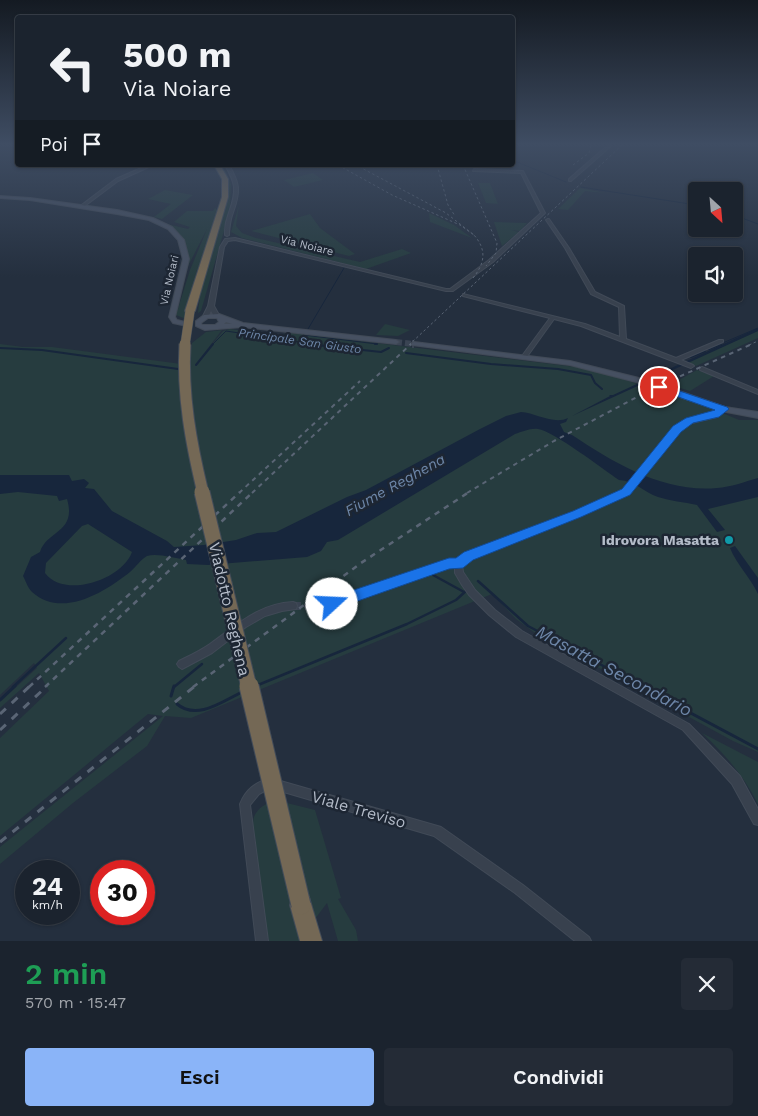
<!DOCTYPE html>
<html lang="it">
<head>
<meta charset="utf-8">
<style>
	body { margin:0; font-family:"Work Sans",sans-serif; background:#242b36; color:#f1f3f6; height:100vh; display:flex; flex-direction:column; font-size:19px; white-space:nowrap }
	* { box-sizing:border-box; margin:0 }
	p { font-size:16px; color:#a0a4aa }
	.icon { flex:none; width:28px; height:28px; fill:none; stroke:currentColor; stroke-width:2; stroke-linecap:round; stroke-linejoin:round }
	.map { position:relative; height:941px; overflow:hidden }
	.details { display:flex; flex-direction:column; background:#1b232e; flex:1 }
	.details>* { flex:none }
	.hud { position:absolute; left:15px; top:15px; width:500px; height:152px; border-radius:5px; box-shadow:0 1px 4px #0004,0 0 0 1px #39404a; background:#1b232e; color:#f1f3f6; overflow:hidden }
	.needle { width:32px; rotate:154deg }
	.controls { position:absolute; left:688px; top:182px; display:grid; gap:10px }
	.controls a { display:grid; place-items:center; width:55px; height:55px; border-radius:5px; background:#1b232e; box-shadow:0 1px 4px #0004,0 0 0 1px #39404a; font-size:25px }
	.speed { position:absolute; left:15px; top:860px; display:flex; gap:10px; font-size:25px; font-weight:700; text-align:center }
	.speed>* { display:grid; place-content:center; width:65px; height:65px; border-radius:50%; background:#1b232e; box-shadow:0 1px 4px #0004,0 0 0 1px #39404a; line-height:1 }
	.speed small { font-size:12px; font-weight:400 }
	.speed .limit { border:8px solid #d22; background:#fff; color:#111 }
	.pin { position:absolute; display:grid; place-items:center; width:42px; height:42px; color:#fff; margin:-21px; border:2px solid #fff; border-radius:50%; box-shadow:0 1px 5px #0007 }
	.me { position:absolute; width:55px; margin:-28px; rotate:70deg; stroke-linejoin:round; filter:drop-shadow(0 0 4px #0008) }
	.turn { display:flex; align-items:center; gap:18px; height:105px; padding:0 25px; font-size:22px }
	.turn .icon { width:65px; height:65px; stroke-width:2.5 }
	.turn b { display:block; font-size:35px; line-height:42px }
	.then { display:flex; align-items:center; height:48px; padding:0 25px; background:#0003; gap:10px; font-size:19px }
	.round { display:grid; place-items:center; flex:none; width:52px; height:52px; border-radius:5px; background:#242b36 }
	.headline { display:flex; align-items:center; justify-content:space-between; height:85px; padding:0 25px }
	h1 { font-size:30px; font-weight:600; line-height:38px; color:#1e9e55 }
	.cta { display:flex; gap:10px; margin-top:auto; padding:10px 25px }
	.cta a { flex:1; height:58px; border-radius:5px; background:#8ab4f8; color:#111; font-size:20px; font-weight:600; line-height:58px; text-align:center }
	.cta a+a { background:#242b36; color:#f1f3f6 }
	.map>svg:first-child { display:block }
	.green { fill:#263c3f }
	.water { fill:#17263c; fill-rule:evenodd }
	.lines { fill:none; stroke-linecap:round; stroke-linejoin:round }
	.stream-far3 { stroke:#17263c; stroke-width:1 }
	.stream-far2 { stroke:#17263c; stroke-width:2 }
	.stream-far1 { stroke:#17263c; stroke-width:2.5 }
	.stream { stroke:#17263c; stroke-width:3 }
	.street-tunnel { stroke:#3a4453; stroke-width:8; stroke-dasharray:8 4.5; stroke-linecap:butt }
	.secondary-tunnel-far1 { stroke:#3a4453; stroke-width:6; stroke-dasharray:6 3; stroke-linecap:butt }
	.secondary-tunnel { stroke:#3a4453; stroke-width:8; stroke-dasharray:8 4; stroke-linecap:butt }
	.street-casing { stroke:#414a57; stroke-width:2 }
	.secondary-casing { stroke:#414a57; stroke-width:2 }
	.highway-casing { stroke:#434c59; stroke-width:2 }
	.street { fill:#38414e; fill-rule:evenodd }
	.secondary { fill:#465061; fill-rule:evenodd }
	.highway { fill:#746855; fill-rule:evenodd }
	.rail-far3 { stroke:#5a6575; stroke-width:1; stroke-dasharray:2.5 2.5; stroke-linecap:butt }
	.rail-far2 { stroke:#5a6575; stroke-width:2; stroke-dasharray:4.5 4.5; stroke-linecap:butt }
	.rail-far1 { stroke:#5a6575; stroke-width:2.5; stroke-dasharray:5.5 5.5; stroke-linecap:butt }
	.rail { stroke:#5a6575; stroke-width:3; stroke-dasharray:8 8; stroke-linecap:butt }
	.highway-bridge-far3-casing { stroke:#434c59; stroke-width:10; stroke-linecap:butt }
	.highway-bridge-far2-casing { stroke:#434c59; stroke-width:13; stroke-linecap:butt }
	.highway-bridge-far1-casing { stroke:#434c59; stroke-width:17; stroke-linecap:butt }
	.highway-bridge-casing { stroke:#434c59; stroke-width:21; stroke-linecap:butt }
	.highway-bridge-far3 { stroke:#746855; stroke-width:9 }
	.highway-bridge-far2 { stroke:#746855; stroke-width:11 }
	.highway-bridge-far1 { stroke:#746855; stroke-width:15 }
	.highway-bridge { stroke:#746855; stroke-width:19 }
	.route { fill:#1a73e8; stroke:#114b97 }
	.culture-dot { fill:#0f9aa8; stroke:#1d2633; stroke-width:2 }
	.labels { text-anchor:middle; stroke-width:5; stroke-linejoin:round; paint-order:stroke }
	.far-street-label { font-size:11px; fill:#b4bcc9; stroke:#1d2633 }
	.far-water-label { font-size:12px; font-style:italic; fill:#6d86a8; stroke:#1d2633 }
	.poi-label { font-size:14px; font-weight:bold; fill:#b4bcc9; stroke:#1d2633; text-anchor:end }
	.water-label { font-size:15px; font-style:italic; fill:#6d86a8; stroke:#1d2633 }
	.near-street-label { font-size:16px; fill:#b4bcc9; stroke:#1d2633 }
	.near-water-label { font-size:18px; font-style:italic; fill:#6d86a8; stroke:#1d2633 }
</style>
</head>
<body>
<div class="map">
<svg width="758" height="941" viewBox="0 0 758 941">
	<rect width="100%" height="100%" fill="#242f3e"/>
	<!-- green -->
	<g class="green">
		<path d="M 220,165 L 225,170 L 231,184 L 230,210 L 201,311 L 198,313 C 200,287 209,259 217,235 C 224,211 235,189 220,165 Z"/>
		<polygon points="313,173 323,180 294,187 284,180"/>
		<polygon points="478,183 490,183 498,204 486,203"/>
		<polygon points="580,188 605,193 585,191 568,210 558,209"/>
		<polygon points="165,190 193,195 162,219 154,217 171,204 148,199"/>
		<polygon points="239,205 236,226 242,233 256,238 360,262 402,249 411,253 366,269 242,238 231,232"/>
		<path d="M 215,208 L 218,211 L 203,259 L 197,270 L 186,319 L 176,315 L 190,270 L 207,229 L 187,268 C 189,247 185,236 167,224 L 188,229 L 190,227 L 174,222 L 187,211 L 213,211 Z"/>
		<polygon points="429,213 454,225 472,238 430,222"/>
		<polygon points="310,214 320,228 355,254 349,256 251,231"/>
		<polygon points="494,222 527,223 520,231 511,230 519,232 502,246"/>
		<polygon points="385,324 410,330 398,336 376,335"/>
		<polygon points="230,329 274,335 292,333 576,367 613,376 706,406 739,420 758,420 758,752 733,741 535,633 516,619 492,594 191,718 165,716 147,746 73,803 0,864 0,847 163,716 148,714 0,836 0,738 49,691 39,673 0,708 0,702 37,668 34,663 0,695 0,344 23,347 52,347 189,365 192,343 206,332 222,330 195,365 223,331"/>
		<polygon points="758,331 758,338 696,366 687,362"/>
		<polygon points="697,370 714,376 690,391 670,385"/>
		<path d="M 702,733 L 758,762 L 758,804 C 744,776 725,754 702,733 Z"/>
		<path d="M 275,800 L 315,810 L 341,898 L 338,899 L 356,930 L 358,941 L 338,941 L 327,903 L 303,935 L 304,941 L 269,941 C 265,917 248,835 254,817 C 258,807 266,804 275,800 Z"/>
	</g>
	<!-- water -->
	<g class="water">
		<polygon points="758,328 758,331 572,416 610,396 609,395 613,395"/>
		<path d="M 521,412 C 536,413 554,425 568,418 L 566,422 L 560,424 L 564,432 L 572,435 C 614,463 664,493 717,488 C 731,487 744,482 758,478 L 758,497 L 708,509 L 725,530 L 717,532 L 697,505 C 684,502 670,501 658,497 C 644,492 635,481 619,480 C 603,469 553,431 538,429 C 530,428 522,432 515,434 L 338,540 L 327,542 L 321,551 L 307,557 L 208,565 L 187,564 L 186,560 C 175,558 157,553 147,556 C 141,559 135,568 130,572 C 105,592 62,619 32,592 C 27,587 26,581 23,576 L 31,557 L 40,552 C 47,530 77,533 67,499 L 59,501 L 57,496 L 18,492 L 0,494 L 0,475 L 69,475 L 72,481 L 84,479 L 89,483 L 85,488 L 94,489 L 112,511 L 167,541 L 174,547 L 204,545 L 236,540 L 257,533 L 276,532 L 347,497 L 366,490 L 480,429 L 506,416 ZM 88,524 L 132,552 C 122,580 64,599 45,573 L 46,563 L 82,526 Z"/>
		<path d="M 735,546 L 758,578 L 758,594 C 750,577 737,565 730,548 Z"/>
	</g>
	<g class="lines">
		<!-- stream-far3 -->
		<g class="stream-far3">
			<polyline points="512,160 566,182"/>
			<polyline points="581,187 696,205"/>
			<polyline points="734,215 758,224"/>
			<polyline points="308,329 344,268"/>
			<polyline points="304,335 377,344"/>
			<polyline points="212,345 226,331 318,345"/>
			<polyline points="718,345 758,328"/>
		</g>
		<!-- stream-far2 -->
		<g class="stream-far2">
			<polyline points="307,344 381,352 389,348"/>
			<polyline points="375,344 377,344"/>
			<polyline points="0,348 42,350 178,369"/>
			<polyline points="709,349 721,344"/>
			<polyline points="406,353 491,364 558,369 591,375 595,383 602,389"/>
			<polyline points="691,357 705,351"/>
			<polyline points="196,365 213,344"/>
		</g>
		<!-- stream-far1 -->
		<g class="stream-far1">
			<polyline points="433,575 464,592"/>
			<polyline points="478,581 528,626 643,687"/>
			<polyline points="258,685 407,624 456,600 467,590"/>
			<polyline points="13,687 66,638"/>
			<polyline points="174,687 202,664"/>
		</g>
		<!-- stream -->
		<g class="stream">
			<polyline points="640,686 758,749"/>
			<polyline points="171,696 174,686"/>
			<polyline points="0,700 15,686"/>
			<path d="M 177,704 C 197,721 223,701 242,692"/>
		</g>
		<!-- street-tunnel -->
		<polyline class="street-tunnel" points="293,606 309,606"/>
		<!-- secondary-tunnel-far1 -->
		<polyline class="secondary-tunnel-far1" points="396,342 414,344"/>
		<!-- secondary-tunnel -->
		<polyline class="secondary-tunnel" points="412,344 414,344"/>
		<!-- street casing -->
		<g class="street-casing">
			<g id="street">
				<polygon points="608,145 612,145 571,181 569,181 569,179"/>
				<polygon points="148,165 153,165 118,181 82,208 79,207 116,179"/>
				<path d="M 225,165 L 229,165 C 233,172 237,179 238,187 C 239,199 234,208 231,219 C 230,224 229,229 229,235 L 227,236 L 225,235 C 225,229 225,224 227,219 C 230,208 235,199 234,187 C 233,179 229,172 225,165 Z"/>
				<polygon points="474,169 523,171 545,213 493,262 453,291 446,291 235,240 228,241 224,247 214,306 219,315 216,317 214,316 211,311 208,317 204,317 203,316 208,306 220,247 225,239 235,238 446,289 450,289 489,260 541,213 521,173 473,171"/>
				<polygon points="548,219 549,219 569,248 595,292 624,306 626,339 676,358 719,340 723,340 723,342 681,360 693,365 694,366 691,368 581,326 554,319 526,358 522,358 522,356 550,318 463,296 463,294 585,324 620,337 619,307 591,294 565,248 546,220"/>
				<polygon points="702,367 758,390 758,394 700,370 700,368"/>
				<polygon points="724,407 727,409 726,410 717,417 692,423 679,431 629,494 580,516 471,558 462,565 463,572 475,590 495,610 522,631 689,724 740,776 758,809 758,825 754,824 732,784 683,730 516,637 489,615 469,595 462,585 455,573 455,567 449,567 332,608 309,610 306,609 305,606 306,603 309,602 332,600 449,561 456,561 465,554 574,512 623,490 675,427 688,419 713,413"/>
				<path d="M 293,602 L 296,603 L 297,606 L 296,609 L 282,611 L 265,616 L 246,627 L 212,653 L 182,669 L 179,667 L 177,664 L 179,661 C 189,656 200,651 210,644 C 237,625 258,604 293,602 Z"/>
				<path d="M 270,778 L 441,827 L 523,885 L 589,937 L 591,941 L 575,941 L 515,893 L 434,836 L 270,788 L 259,794 L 250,805 L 268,941 L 256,941 L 240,804 C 246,789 255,783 270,778 Z"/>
			</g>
		</g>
		<!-- secondary casing -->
		<g class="secondary-casing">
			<g id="secondary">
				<polygon points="0,196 30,198 117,210 153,218 172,227 184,240 189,259 175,317 177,320 189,323 190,324 187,326 173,323 169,317 183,259 178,240 168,229 149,220 117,214 30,200 0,198"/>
				<path d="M 219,314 L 243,323 L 396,340 L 399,342 L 396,344 L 242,327 L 205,330 L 196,326 L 196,321 L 204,315 ZM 208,318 L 217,318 L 219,322 L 215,325 L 202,325 L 201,323 ZM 226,322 L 232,324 L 224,324 Z"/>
				<polygon points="414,342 570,361 643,379 644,381 640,383 570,365 412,345 412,343"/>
				<path d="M 646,382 L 652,382 L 656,385 L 652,387 C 649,387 647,386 645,384 Z"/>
				<polygon points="656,385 662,385 725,407 758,412 758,418 721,411 656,389 655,387"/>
			</g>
		</g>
		<!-- highway casing -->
		<g class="highway-casing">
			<g id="highway">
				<polygon points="214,165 220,165 228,179 228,197 195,311 190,314 185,311 222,197 222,179"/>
				<polygon points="301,894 309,897 322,941 300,941 290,905 293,897"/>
			</g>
		</g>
		<!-- street -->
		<use href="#street" class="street"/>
		<!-- secondary -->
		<use href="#secondary" class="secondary"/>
		<!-- highway -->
		<use href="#highway" class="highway"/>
		<!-- rail-far3 -->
		<g class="rail-far3">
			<polyline points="338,165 392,195 460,225 474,235 446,213 356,165"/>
			<polyline points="437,165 448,205 455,216"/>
			<polyline points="463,165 497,243 496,253 486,266"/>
			<polyline points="573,165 589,153 591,145"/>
			<path d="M 473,278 C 485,263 487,250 474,235"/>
			<polyline points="409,345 622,145"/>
			<polyline points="749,345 758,341"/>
		</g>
		<!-- rail-far2 -->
		<g class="rail-far2">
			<polyline points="239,493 360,381"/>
			<polyline points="252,493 411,344"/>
			<polyline points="467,493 554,441 654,388 752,344"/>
		</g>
		<!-- rail-far1 -->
		<g class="rail-far1">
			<polyline points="29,687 240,492"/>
			<polyline points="45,687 253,492"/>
			<polyline points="193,687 361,563 469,492"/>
		</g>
		<!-- rail -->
		<g class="rail">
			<polyline points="0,714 30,686"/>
			<polyline points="0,730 47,686"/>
			<polyline points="0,842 195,686"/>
		</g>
		<!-- highway-bridge-far3 casing -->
		<g class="highway-bridge-far3-casing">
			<polyline id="highway-bridge-far3" points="185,345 190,311"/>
		</g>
		<!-- highway-bridge-far2 casing -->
		<g class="highway-bridge-far2-casing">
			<path id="highway-bridge-far2" d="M 185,344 C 182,395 191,443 203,493"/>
		</g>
		<!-- highway-bridge-far1 casing -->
		<g class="highway-bridge-far1-casing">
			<polyline id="highway-bridge-far1" points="202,492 249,687"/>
		</g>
		<!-- highway-bridge casing -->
		<g class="highway-bridge-casing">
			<polyline id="highway-bridge" points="249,686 301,905"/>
		</g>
		<!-- highway-bridge-far3 -->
		<use href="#highway-bridge-far3" class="highway-bridge-far3"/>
		<!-- highway-bridge-far2 -->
		<use href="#highway-bridge-far2" class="highway-bridge-far2"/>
		<!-- highway-bridge-far1 -->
		<use href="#highway-bridge-far1" class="highway-bridge-far1"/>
		<!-- highway-bridge -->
		<use href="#highway-bridge" class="highway-bridge"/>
	</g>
	<!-- sky -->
	<linearGradient id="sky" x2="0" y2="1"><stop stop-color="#141a22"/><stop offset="0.52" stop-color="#3f4d63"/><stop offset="1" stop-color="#3f4d63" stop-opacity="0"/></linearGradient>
	<rect width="758" height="277" fill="url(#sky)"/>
	<!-- route -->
	<polygon class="route" points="659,384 727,407 729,409 719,417 693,423 681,432 630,495 581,517 473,560 463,568 449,569 332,610 327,609 325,604 327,599 449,558 456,558 464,552 573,511 622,489 673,426 686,418 715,410 656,389 656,385"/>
	<!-- markers -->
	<circle class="culture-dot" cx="729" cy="540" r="5"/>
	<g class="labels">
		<!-- far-street labels -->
		<g class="far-street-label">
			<text transform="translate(307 245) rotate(14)" y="4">Via Noiare</text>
			<text transform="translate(169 280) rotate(-77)" y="4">Via Noiari</text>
		</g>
		<!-- far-water labels -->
		<g class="far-water-label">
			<text transform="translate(300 341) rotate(8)" y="4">Principale San Giusto</text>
		</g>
		<!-- poi labels -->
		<g class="poi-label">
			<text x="719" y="545">Idrovora Masatta</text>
		</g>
		<!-- water labels -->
		<g class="water-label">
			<text transform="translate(395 485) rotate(-29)" y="5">Fiume Reghena</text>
		</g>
		<!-- near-street labels -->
		<g class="near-street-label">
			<text transform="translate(230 609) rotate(77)" y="6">Viadotto Reghena</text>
			<text transform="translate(359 809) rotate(16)" y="6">Viale Treviso</text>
		</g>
		<!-- near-water labels -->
		<g class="near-water-label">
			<text transform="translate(614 671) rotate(28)" y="6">Masatta Secondario</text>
		</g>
	</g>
</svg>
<div class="controls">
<a><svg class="needle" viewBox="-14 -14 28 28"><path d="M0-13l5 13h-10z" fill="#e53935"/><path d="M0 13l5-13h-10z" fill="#a0a4aa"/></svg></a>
<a><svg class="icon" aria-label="sound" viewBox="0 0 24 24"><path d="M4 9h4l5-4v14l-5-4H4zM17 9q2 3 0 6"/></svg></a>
</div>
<div class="speed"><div>24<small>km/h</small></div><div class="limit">30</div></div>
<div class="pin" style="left:659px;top:387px;background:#d93025"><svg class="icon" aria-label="arrive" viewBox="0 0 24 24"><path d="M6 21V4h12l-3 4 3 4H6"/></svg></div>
<svg class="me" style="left:332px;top:604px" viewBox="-20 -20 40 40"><circle r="19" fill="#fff"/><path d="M0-13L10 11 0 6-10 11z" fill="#1a73e8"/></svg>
<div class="hud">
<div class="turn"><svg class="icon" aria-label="left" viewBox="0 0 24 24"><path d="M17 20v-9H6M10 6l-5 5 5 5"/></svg><div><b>500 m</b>Via Noiare</div></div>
<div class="then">Poi<svg class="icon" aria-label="arrive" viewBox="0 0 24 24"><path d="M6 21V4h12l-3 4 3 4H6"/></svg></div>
</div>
</div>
<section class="details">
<div class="headline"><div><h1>2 min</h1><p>570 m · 15:47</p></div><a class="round"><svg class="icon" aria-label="close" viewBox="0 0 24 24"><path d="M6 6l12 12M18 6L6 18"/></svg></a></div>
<div class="cta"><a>Esci</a><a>Condividi</a></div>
</section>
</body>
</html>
